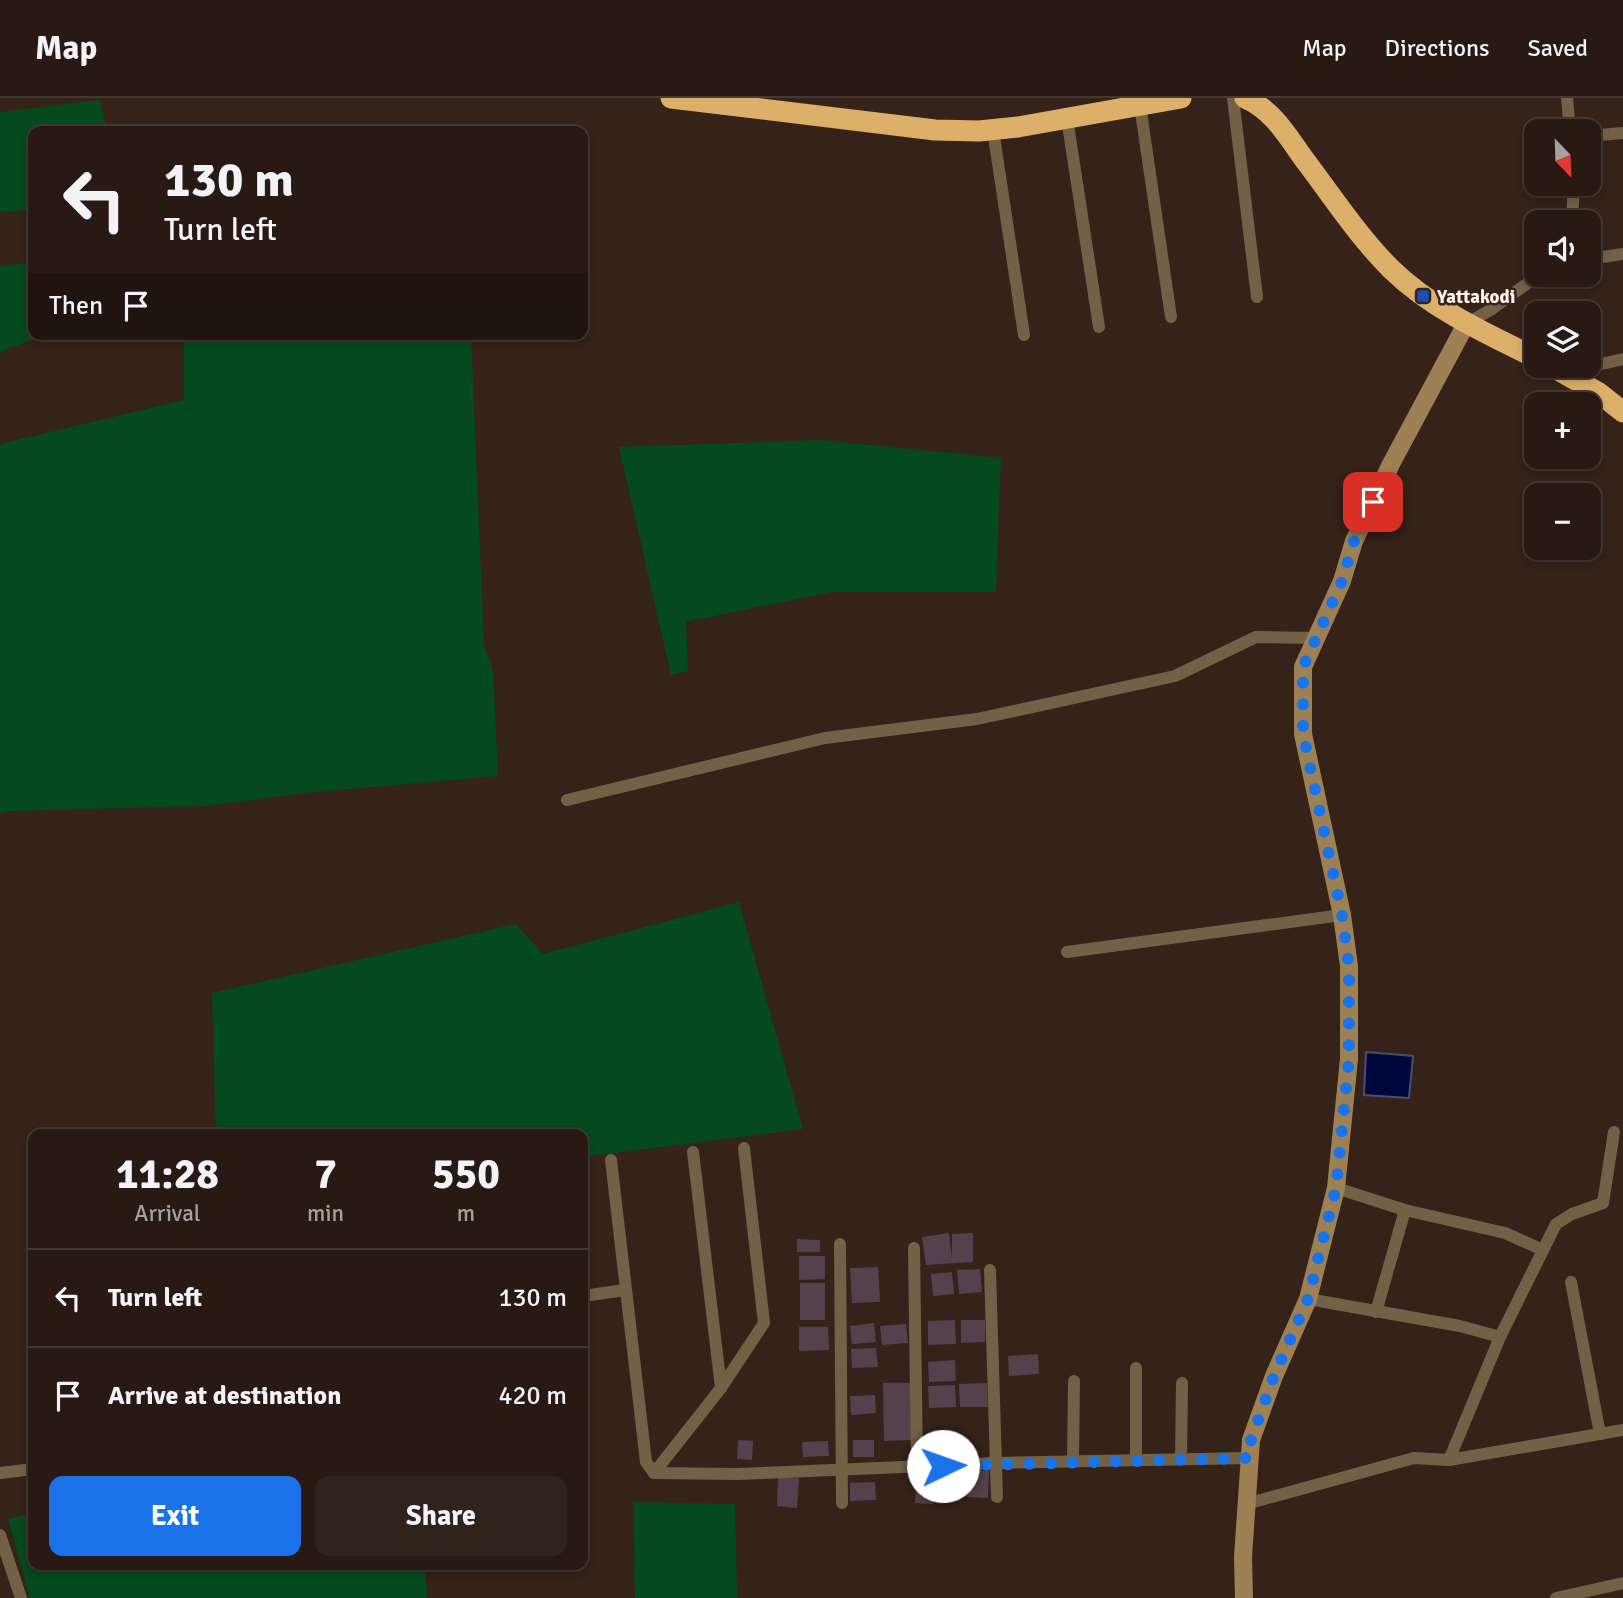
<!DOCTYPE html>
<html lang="en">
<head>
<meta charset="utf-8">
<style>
	body { margin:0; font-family:Signika,sans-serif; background:#30231c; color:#f1f3f6; height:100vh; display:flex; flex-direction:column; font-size:26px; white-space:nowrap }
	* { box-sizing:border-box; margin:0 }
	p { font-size:23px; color:#a5a1a0 }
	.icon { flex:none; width:38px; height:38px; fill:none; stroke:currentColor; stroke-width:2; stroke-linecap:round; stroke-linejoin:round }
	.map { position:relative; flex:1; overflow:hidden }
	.drawer { position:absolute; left:28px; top:1031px; width:560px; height:441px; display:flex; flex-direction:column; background:#281a13; border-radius:14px; box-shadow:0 4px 10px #0003,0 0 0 2px #443833 }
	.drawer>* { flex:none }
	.banner { position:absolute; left:28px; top:28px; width:560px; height:214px; border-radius:14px; box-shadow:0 4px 10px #0003,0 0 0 2px #443833; background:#281a13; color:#f1f3f6; overflow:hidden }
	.needle { width:46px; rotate:157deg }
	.controls { position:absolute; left:1524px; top:21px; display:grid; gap:14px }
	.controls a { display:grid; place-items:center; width:77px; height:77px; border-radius:14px; background:#281a13; box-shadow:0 4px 10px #0003,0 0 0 2px #443833; font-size:35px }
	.pin { position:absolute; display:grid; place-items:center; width:60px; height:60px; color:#fff; margin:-30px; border-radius:14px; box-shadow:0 4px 10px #0006 }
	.me { position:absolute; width:77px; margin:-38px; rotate:87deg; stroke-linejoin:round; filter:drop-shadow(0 0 5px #0008) }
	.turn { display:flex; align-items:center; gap:24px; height:147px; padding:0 21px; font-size:32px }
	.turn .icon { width:91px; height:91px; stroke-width:2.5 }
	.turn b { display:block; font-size:49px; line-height:60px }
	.then { display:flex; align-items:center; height:66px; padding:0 21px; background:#0003; gap:14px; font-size:26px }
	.eta { display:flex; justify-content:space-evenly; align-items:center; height:119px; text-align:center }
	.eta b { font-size:42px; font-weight:700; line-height:49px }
	.primary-button { display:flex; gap:14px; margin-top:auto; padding:14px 21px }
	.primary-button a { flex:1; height:80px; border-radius:14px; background:#1a73e8; color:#fff; font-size:28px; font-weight:700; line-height:80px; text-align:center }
	.primary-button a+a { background:#30231c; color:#f1f3f6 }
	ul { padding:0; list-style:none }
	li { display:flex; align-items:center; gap:21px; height:98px; padding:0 21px; border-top:2px solid #443833 }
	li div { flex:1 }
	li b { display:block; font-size:26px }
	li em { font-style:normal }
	header { display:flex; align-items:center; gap:42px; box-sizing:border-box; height:98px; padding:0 35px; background:#281a13; border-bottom:2px solid #443833 }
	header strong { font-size:33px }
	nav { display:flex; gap:38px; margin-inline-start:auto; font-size:24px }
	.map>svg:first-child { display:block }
	.green { fill:#044a1e }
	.water { fill:#00073c; stroke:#4c4e70; stroke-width:2 }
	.building { fill:#55414d }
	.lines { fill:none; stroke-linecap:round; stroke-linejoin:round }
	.street { stroke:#736146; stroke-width:12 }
	.secondary { stroke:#9d8155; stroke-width:18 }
	.highway { stroke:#dcb069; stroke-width:21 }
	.route { stroke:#1a73e8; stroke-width:12; stroke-dasharray:0 21.6 }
	.transit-dot { fill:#1a4fb4; stroke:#352219; stroke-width:2.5 }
	.labels { text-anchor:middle; stroke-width:5; stroke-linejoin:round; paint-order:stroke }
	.poi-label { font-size:19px; font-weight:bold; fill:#fff2eb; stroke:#352219; text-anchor:start }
</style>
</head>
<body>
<header>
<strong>Map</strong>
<nav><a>Map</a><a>Directions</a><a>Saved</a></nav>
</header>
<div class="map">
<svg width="1623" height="1500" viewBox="0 0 1623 1500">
	<rect width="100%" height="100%" fill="#352219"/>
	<!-- green -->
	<g class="green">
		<polygon points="100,2 107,33 33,33 33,111 0,115 0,14"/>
		<polygon points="33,164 33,236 47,236 0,254 0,168"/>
		<polygon points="184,236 471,236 484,547 493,572 498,678 306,695 206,708 9,713 0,715 0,346 184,302"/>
		<polygon points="820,342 1001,360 996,494 831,494 686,524 688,573 671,577 619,349"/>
		<polygon points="739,804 803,1031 590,1058 589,1041 583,1041 583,1036 216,1036 212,895 516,826 543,856"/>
		<polygon points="633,1404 735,1406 737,1500 635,1500"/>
		<polygon points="33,1415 33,1466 425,1467 427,1500 30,1500 8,1421"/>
	</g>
	<!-- water -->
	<polygon class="water" points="1366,954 1413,958 1409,1000 1364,997"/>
	<!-- building -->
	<g class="building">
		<polygon points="949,1135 952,1161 952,1136 973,1135 973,1164 926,1167 922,1139"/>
		<polygon points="797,1141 820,1142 820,1154 797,1154"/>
		<polygon points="799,1158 825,1158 825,1181 799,1182"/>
		<polygon points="878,1169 880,1204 852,1205 850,1170"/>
		<polygon points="980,1171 982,1194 959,1196 957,1172"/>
		<polygon points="952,1174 954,1196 933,1198 931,1176"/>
		<rect x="800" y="1185" width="25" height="37"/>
		<polygon points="955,1222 956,1246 928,1247 928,1223"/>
		<polygon points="961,1222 985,1222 985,1244 961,1245"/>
		<polygon points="874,1225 876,1244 852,1246 850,1228"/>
		<polygon points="906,1226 908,1245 882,1247 880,1228"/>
		<polygon points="799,1229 828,1229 829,1252 799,1253"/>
		<polygon points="876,1250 878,1269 852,1270 851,1251"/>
		<polygon points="1038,1256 1039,1276 1009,1278 1008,1258"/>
		<polygon points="955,1262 956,1283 929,1284 928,1264"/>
		<polygon points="883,1285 910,1285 911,1342 884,1343"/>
		<polygon points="987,1285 988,1309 960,1309 959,1286"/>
		<polygon points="955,1287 956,1309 929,1310 928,1288"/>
		<polygon points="875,1297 876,1315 851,1317 850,1298"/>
		<polygon points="738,1342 753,1343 752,1362 737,1361"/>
		<rect x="853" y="1342" width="21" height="17"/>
		<polygon points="828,1343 829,1358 803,1359 802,1344"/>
		<polygon points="969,1372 989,1373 988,1400 967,1399"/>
		<polygon points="917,1376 935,1377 933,1406 915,1405"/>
		<polygon points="778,1379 799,1380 797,1410 777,1408"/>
		<polygon points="875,1384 876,1402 850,1403 850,1385"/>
	</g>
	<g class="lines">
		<!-- street -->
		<g class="street">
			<polyline points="1233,0 1257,199"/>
			<polyline points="1567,0 1570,33"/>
			<polyline points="1140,7 1171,219"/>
			<polyline points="1067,20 1099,229"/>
			<polyline points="993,32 1024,237"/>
			<polyline points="1589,38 1623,35"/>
			<polyline points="1572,124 1574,86"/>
			<polyline points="1589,161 1623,156"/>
			<polyline points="1466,226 1492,211 1539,177"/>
			<polyline points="1565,274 1623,261"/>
			<polyline points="567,702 825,640 977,621 1175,578 1256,539 1316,540"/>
			<polyline points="1067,854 1342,817"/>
			<polyline points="693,1054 721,1290"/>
			<polyline points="611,1062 646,1364 654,1375"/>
			<polyline points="1336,1090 1405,1112 1505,1135 1543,1152"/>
			<polyline points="840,1146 842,1405"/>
			<polyline points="914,1150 917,1369"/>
			<polyline points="990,1172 997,1399"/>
			<polyline points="1571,1184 1600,1336"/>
			<polyline points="583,1198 625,1192"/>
			<polyline points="1308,1201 1460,1228 1500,1239"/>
			<polyline points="1376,1214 1405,1112"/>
			<polyline points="1181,1361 1182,1285"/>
			<polyline points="1136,1362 1136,1270"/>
			<polyline points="1449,1362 1500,1239 1556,1126 1572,1116 1603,1105 1614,1034"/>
			<polyline points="1073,1364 1074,1283"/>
			<polyline points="0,1375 33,1371"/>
			<polyline points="654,1375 738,1376 996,1365 1249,1360"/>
			<polyline points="654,1375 721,1290 764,1225 744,1050"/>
			<polyline points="1246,1406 1414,1360 1449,1362 1623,1332"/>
			<polyline points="0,1437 21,1500"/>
			<polyline points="1556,1500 1623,1485"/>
		</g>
		<!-- secondary -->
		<polyline class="secondary" points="1244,1500 1243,1459 1251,1342 1274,1278 1308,1201 1336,1090 1349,961 1349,868 1342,817 1303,636 1303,569 1342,483 1354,443 1391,366 1466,226"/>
		<!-- highway -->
		<g class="highway">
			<polyline points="671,0 935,32 979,33 1018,29 1181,0"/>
			<path d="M 1245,0 C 1274,12 1289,41 1307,65 C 1334,101 1359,139 1391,171 C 1432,211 1485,235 1536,260"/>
			<polyline points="1551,268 1599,295 1623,314"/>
		</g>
	</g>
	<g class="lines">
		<!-- route -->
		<polyline class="route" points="943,1368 1249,1360 1251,1342 1274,1278 1308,1201 1336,1090 1349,961 1349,868 1342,817 1303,636 1303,569 1342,483 1354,443 1373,404"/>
	</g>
	<!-- markers -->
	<rect class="transit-dot" x="1416" y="191" width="14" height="14" rx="3.5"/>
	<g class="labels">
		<!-- poi labels -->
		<g class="poi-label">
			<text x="1437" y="205">Yattakodi</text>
		</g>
	</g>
</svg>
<div class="controls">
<a><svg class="needle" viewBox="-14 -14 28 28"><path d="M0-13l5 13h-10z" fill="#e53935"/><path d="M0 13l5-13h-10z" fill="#a5a1a0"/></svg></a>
<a><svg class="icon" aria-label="sound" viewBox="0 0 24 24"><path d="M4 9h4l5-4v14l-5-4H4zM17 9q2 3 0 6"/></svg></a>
<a><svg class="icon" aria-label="layers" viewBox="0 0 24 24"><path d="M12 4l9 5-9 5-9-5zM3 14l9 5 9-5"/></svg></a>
<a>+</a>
<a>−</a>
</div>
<div class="pin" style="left:1373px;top:404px;background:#d93025"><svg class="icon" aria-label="arrive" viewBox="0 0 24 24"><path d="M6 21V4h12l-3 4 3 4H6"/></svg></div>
<svg class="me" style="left:943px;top:1368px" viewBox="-20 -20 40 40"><circle r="19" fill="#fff"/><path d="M0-13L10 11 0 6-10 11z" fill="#1a73e8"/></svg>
<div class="banner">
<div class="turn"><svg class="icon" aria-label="left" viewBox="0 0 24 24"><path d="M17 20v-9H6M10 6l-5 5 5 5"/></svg><div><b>130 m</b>Turn left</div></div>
<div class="then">Then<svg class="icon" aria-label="arrive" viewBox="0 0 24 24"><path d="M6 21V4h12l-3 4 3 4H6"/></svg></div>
</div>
<section class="drawer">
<div class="eta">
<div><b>11:28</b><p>Arrival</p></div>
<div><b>7</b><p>min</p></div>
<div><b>550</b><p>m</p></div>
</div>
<ul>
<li><svg class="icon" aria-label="left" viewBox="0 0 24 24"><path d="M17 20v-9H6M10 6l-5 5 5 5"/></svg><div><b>Turn left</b></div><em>130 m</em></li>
<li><svg class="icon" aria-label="arrive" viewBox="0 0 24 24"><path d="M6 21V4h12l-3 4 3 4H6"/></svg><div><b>Arrive at destination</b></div><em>420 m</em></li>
</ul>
<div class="primary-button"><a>Exit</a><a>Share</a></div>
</section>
</div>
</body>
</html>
